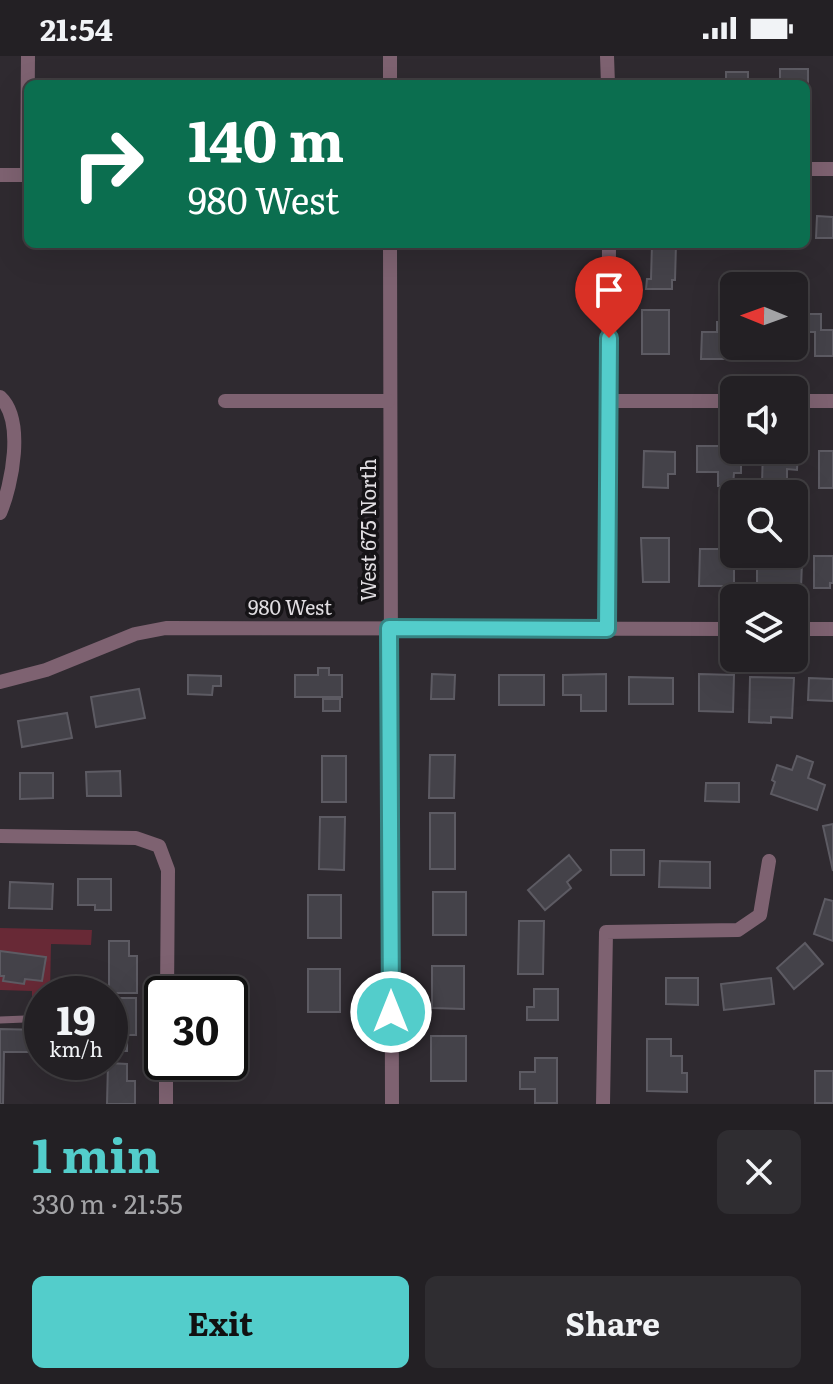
<!DOCTYPE html>
<html lang="en">
<head>
<meta charset="utf-8">
<style>
	body { margin:0; font-family:Literata,serif; background:#2f2d31; color:#f1f3f6; height:100vh; display:flex; flex-direction:column; font-size:30px; white-space:nowrap }
	* { box-sizing:border-box; margin:0 }
	p { font-size:26px; color:#a3a3a6 }
	.icon { flex:none; width:44px; height:44px; fill:none; stroke:currentColor; stroke-width:2; stroke-linecap:round; stroke-linejoin:round }
	.map { position:relative; height:1048px; overflow:hidden }
	.drawer { display:flex; flex-direction:column; background:#232024; flex:1 }
	.drawer>* { flex:none }
	.hud { position:absolute; left:24px; top:24px; width:786px; height:168px; border-radius:12px; box-shadow:0 8px 32px #0002,0 0 0 2px #403e41; background:#0b6e4f; color:#fff; overflow:hidden }
	.needle { width:52px; rotate:271deg }
	.controls { position:absolute; left:720px; top:216px; display:grid; gap:16px }
	.controls a { display:grid; place-items:center; width:88px; height:88px; border-radius:12px; background:#232024; box-shadow:0 8px 32px #0002,0 0 0 2px #403e41; font-size:40px }
	.speed { position:absolute; left:24px; top:920px; display:flex; gap:16px; font-size:40px; font-weight:700; text-align:center }
	.speed>* { display:grid; place-content:center; width:104px; height:104px; border-radius:50%; background:#232024; box-shadow:0 8px 32px #0002,0 0 0 2px #403e41; line-height:1 }
	.speed small { font-size:20px; font-weight:400 }
	.speed .limit { border:4px solid #111; border-radius:12px; background:#fff; color:#111 }
	.pin { position:absolute; display:grid; place-items:center; width:68px; height:68px; color:#fff; margin:-82px -34px; border-radius:50% 50% 50% 0; rotate:-45deg; box-shadow:0 0 8px #0007 }
	.pin .icon { rotate:45deg }
	.me { position:absolute; width:88px; margin:-44px; rotate:0deg; stroke-linejoin:round; filter:drop-shadow(0 0 6px #0008) }
	.turn { display:flex; align-items:center; gap:28px; height:168px; padding:0 32px; font-size:36px }
	.turn .icon { width:104px; height:104px; stroke-width:2.5 }
	.turn b { display:block; font-size:56px; line-height:68px }
	.round { display:grid; place-items:center; flex:none; width:84px; height:84px; border-radius:12px; background:#2f2d31 }
	.headline { display:flex; align-items:center; justify-content:space-between; height:136px; padding:0 32px }
	h1 { font-size:48px; font-weight:700; line-height:60px; color:#53cdcb }
	.primary-button { display:flex; gap:16px; margin-top:auto; padding:16px 32px }
	.primary-button a { flex:1; height:92px; border-radius:12px; background:#53cdcb; color:#111; font-size:32px; font-weight:700; line-height:92px; text-align:center }
	.primary-button a+a { background:#2f2d31; color:#f1f3f6 }
	.status { display:flex; justify-content:space-between; align-items:center; height:56px; padding:0 40px; background:#232024; direction:ltr }
	.status svg { height:22px; fill:currentColor }
	.map>svg:first-child { display:block }
	.green { fill:#682936 }
	.building { fill:#444249; stroke:#5d5b63; stroke-width:2 }
	.lines { fill:none; stroke-linecap:round; stroke-linejoin:round }
	.service { stroke:#7e6271; stroke-width:7 }
	.minor { stroke:#7e6271; stroke-width:14 }
	.route-casing { stroke:#368584; stroke-width:20 }
	.route { stroke:#53cdcb; stroke-width:14 }
	.labels { text-anchor:middle; stroke-width:7; stroke-linejoin:round; paint-order:stroke }
	.street-label { font-size:20px; fill:#e1dee2; stroke:#151316 }
</style>
</head>
<body>
<div class="status"><b>21:54</b><svg viewBox="0 0 49 12"><path d="M0 12V9h3v3zM5 12V6h3v6zM10 12V3h3v9zM15 12V0h3v12zM26 1h20v11H26zM47 4h2v5h-2z"/></svg></div>
<div class="map">
<svg width="833" height="1048" viewBox="0 0 833 1048">
	<rect width="100%" height="100%" fill="#2f2a30"/>
	<!-- green -->
	<polygon class="green" points="0,872 92,874 91,889 51,888 50,938 42,938 42,953 32,953 32,935 0,934 0,920 4,920 3,925 23,928 25,923 42,925 45,901 0,895"/>
	<!-- building -->
	<g class="building">
		<polygon points="780,13 808,13 808,41 806,41 806,28 780,28"/>
		<rect x="726" y="16" width="22" height="12"/>
		<polygon points="817,160 833,161 833,182 816,182"/>
		<polygon points="652,188 676,188 675,224 672,224 672,233 646,233 647,223 651,223"/>
		<rect x="642" y="254" width="27" height="44"/>
		<polygon points="807,258 821,258 821,274 833,274 833,300 815,300 815,276 807,276"/>
		<polygon points="717,266 733,266 734,290 745,290 745,303 701,303 702,276 717,276"/>
		<polygon points="794,266 795,303 759,303 759,290 794,290"/>
		<polygon points="697,390 734,390 734,394 741,394 741,417 734,417 733,430 718,430 718,416 697,416"/>
		<polygon points="794,391 798,392 797,414 787,413 787,428 762,427 763,394 794,394"/>
		<polygon points="644,395 675,396 675,418 668,418 668,432 643,431"/>
		<rect x="819" y="395" width="14" height="37"/>
		<polygon points="641,482 669,482 669,526 643,526"/>
		<polygon points="700,493 724,493 724,506 734,506 734,530 699,530"/>
		<polygon points="814,500 833,500 833,527 830,527 830,532 814,532"/>
		<polygon points="757,505 802,506 801,532 757,531"/>
		<polygon points="318,612 329,612 329,619 342,619 342,641 295,641 295,619 318,619"/>
		<polygon points="432,618 455,619 454,643 431,643"/>
		<polygon points="606,618 606,655 581,655 581,639 563,639 563,619"/>
		<polygon points="699,618 734,619 733,656 699,655"/>
		<polygon points="188,619 221,620 221,630 213,630 212,639 188,638"/>
		<rect x="499" y="619" width="45" height="30"/>
		<polygon points="629,621 673,622 673,648 629,648"/>
		<polygon points="750,621 794,622 792,662 771,661 771,667 749,666"/>
		<polygon points="809,622 833,623 833,645 808,644"/>
		<polygon points="139,633 145,662 96,671 91,641"/>
		<rect x="323" y="643" width="17" height="12"/>
		<polygon points="67,657 72,682 22,691 18,665"/>
		<polygon points="430,699 455,699 454,742 429,742"/>
		<rect x="322" y="700" width="24" height="46"/>
		<polygon points="797,700 813,706 808,722 825,729 817,754 771,738 775,726 772,724 777,709 792,714"/>
		<polygon points="120,715 121,740 87,740 86,716"/>
		<polygon points="20,717 53,717 53,742 20,743"/>
		<polygon points="706,727 739,727 739,746 705,745"/>
		<rect x="430" y="757" width="25" height="56"/>
		<polygon points="320,761 345,761 344,814 319,813"/>
		<polygon points="833,768 833,815 823,770"/>
		<rect x="611" y="794" width="33" height="25"/>
		<polygon points="569,799 581,814 567,826 571,832 545,854 528,834"/>
		<polygon points="660,805 710,806 710,832 659,831"/>
		<polygon points="78,823 111,823 111,854 95,854 95,849 78,849"/>
		<polygon points="10,826 53,828 52,853 9,852"/>
		<rect x="433" y="836" width="33" height="43"/>
		<rect x="308" y="839" width="33" height="43"/>
		<polygon points="825,843 833,845 833,885 814,878"/>
		<polygon points="519,865 544,865 543,918 518,918"/>
		<polygon points="109,885 129,885 129,900 137,900 137,937 109,937"/>
		<polygon points="805,887 823,908 794,933 777,912"/>
		<polygon points="0,895 46,901 42,925 25,923 24,928 3,925 4,920 0,920"/>
		<polygon points="432,910 464,910 464,953 432,952"/>
		<rect x="308" y="913" width="32" height="43"/>
		<polygon points="666,922 698,922 698,949 666,948"/>
		<polygon points="771,922 774,948 724,954 721,928"/>
		<polygon points="534,933 558,933 558,964 527,964 527,951 534,951"/>
		<polygon points="72,934 92,935 92,938 72,938"/>
		<polygon points="110,942 136,942 136,979 127,979 127,995 110,995"/>
		<polygon points="0,973 42,974 41,996 4,996 3,1048 0,1048"/>
		<rect x="431" y="980" width="35" height="45"/>
		<polygon points="647,983 671,983 671,1000 682,1000 682,1017 687,1017 687,1036 647,1035"/>
		<polygon points="535,1002 557,1002 557,1047 535,1047 535,1033 520,1033 520,1016 535,1016"/>
		<polygon points="108,1007 127,1008 127,1025 135,1025 135,1048 107,1048"/>
		<rect x="815" y="1015" width="18" height="32"/>
	</g>
	<g class="lines">
		<!-- service -->
		<polyline class="service" points="0,964 25,963"/>
		<!-- minor -->
		<g class="minor">
			<polyline points="390,0 390,28"/>
			<polyline points="607,0 608,28"/>
			<polyline points="806,113 833,113"/>
			<polyline points="0,119 28,119"/>
			<polyline points="27,119 28,0"/>
			<polyline points="390,188 392,1048"/>
			<path d="M 0,341 C 25,364 12,429 0,457"/>
			<polyline points="225,345 388,345"/>
			<polyline points="610,345 734,345"/>
			<polyline points="794,345 833,345"/>
			<polyline points="607,573 609,188"/>
			<polyline points="794,573 833,573"/>
			<polyline points="0,626 46,614 135,578 166,572 734,573"/>
			<polyline points="0,780 136,782 159,790 168,814 167,938"/>
			<polyline points="166,1048 166,1006"/>
			<polyline points="603,1048 606,876 738,874 760,859 769,805"/>
		</g>
	</g>
	<g class="lines">
		<!-- route casing -->
		<g class="route-casing">
			<polyline id="route" points="391,956 389,572 607,573 609,282"/>
		</g>
		<!-- route -->
		<use href="#route" class="route"/>
	</g>
	<g class="labels">
		<!-- street labels -->
		<g class="street-label">
			<text transform="translate(369 474) rotate(-90)" y="7">West 675 North</text>
			<text x="290" y="559">980 West</text>
		</g>
	</g>
</svg>
<div class="controls">
<a><svg class="needle" viewBox="-14 -14 28 28"><path d="M0-13l5 13h-10z" fill="#e53935"/><path d="M0 13l5-13h-10z" fill="#a3a3a6"/></svg></a>
<a><svg class="icon" aria-label="sound" viewBox="0 0 24 24"><path d="M4 9h4l5-4v14l-5-4H4zM17 9q2 3 0 6"/></svg></a>
<a><svg class="icon" aria-label="search" viewBox="0 0 24 24"><circle cx="10" cy="10" r="6"/><path d="M15 15l6 6"/></svg></a>
<a><svg class="icon" aria-label="layers" viewBox="0 0 24 24"><path d="M12 4l9 5-9 5-9-5zM3 14l9 5 9-5"/></svg></a>
</div>
<div class="speed"><div>19<small>km/h</small></div><div class="limit">30</div></div>
<div class="pin" style="left:609px;top:282px;background:#d93025"><svg class="icon" aria-label="arrive" viewBox="0 0 24 24"><path d="M6 21V4h12l-3 4 3 4H6"/></svg></div>
<svg class="me" style="left:391px;top:956px" viewBox="-20 -20 40 40"><circle r="17" fill="#53cdcb" stroke="#fff" stroke-width="3"/><path d="M0-11L8 9 0 5-8 9z" fill="#fff"/></svg>
<div class="hud">
<div class="turn"><svg class="icon" aria-label="right" viewBox="0 0 24 24"><path d="M7 20v-9h11M14 6l5 5-5 5"/></svg><div><b>140 m</b>980 West</div></div>
</div>
</div>
<section class="drawer">
<div class="headline"><div><h1>1 min</h1><p>330 m · 21:55</p></div><a class="round"><svg class="icon" aria-label="close" viewBox="0 0 24 24"><path d="M6 6l12 12M18 6L6 18"/></svg></a></div>
<div class="primary-button"><a>Exit</a><a>Share</a></div>
</section>
</body>
</html>
